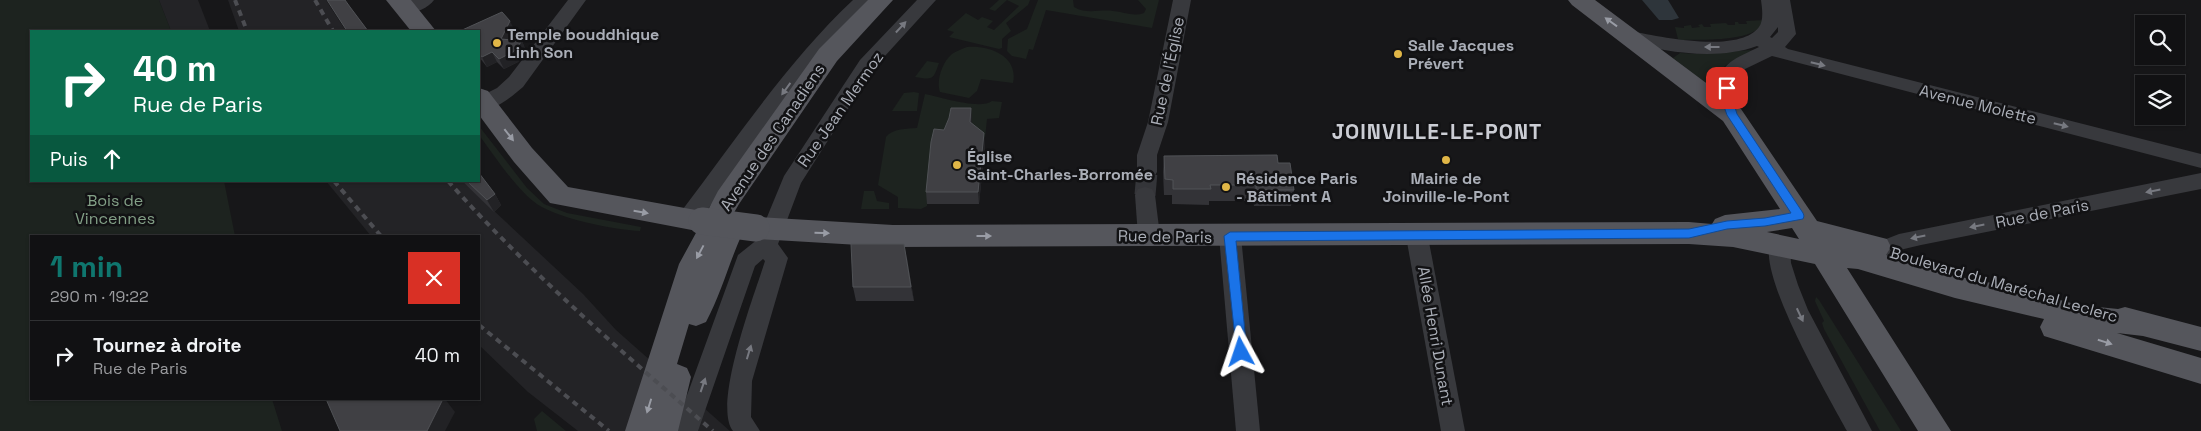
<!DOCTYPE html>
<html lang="fr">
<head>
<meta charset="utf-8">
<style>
	body { margin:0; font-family:"Space Grotesk",sans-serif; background:#1e1f21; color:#f1f3f6; height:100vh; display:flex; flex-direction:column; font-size:19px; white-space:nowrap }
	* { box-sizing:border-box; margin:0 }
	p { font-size:16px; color:#9c9da0 }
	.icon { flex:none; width:28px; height:28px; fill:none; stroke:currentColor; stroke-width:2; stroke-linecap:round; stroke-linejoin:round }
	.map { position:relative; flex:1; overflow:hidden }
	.panel { position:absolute; left:30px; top:235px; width:450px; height:165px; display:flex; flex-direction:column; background:#111113; border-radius:0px; box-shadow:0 1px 4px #0004,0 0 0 1px #303133 }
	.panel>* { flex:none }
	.top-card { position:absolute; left:30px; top:30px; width:450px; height:152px; border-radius:0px; box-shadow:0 1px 4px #0004,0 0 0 1px #303133; background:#0b6e4f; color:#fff; overflow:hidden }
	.controls { position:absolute; left:2135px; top:15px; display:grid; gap:10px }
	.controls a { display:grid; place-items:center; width:50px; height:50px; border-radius:0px; background:#111113; box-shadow:0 1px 4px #0004,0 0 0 1px #303133; font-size:25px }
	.pin { position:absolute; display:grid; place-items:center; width:42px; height:42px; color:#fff; margin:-21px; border-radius:10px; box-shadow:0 2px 8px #0006 }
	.me { position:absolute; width:55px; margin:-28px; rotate:355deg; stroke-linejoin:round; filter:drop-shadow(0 0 4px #0008) }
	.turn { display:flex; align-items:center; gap:18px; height:105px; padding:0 20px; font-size:22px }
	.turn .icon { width:65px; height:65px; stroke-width:2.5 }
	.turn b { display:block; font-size:35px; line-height:42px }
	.then { display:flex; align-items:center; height:48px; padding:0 20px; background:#0003; gap:10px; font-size:19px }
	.round { display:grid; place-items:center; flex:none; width:52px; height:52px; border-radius:0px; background:#1e1f21 }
	.headline { display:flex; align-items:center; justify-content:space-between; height:85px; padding:0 20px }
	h1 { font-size:30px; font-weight:800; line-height:38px; color:#0f766e }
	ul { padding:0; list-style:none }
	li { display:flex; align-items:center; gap:15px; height:70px; padding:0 20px; border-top:1px solid #303133 }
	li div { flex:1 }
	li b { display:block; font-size:19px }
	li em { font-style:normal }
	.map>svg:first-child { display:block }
	.built { fill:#232326 }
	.green { fill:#1d231f }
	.water { fill:#2e353b }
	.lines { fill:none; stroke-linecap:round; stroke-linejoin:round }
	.minor-tunnel { stroke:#343539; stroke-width:21; stroke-dasharray:21 11; stroke-linecap:butt }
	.minor { fill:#38393d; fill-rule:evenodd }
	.major { fill:#55565c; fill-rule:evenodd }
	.rail { stroke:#4c4d52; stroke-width:4; stroke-dasharray:6 5; stroke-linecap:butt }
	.major-bridge { stroke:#55565c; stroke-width:27 }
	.wall { fill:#333337 }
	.shaded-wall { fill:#222225 }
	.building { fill:#404044; stroke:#505256 }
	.oneway { fill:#999ca5 }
	.oneway2 { fill:#777980 }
	.route { fill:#1a73e8; stroke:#114b97 }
	.poi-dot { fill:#e0b647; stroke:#121214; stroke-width:2 }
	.labels { text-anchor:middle; stroke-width:5; stroke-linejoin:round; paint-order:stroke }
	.poi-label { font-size:16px; font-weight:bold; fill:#aaaeb7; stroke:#121214; text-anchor:start }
	.street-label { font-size:16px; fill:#aaaeb7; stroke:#121214 }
	.park-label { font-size:16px; fill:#83a087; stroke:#121214 }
	.district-label { font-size:21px; font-weight:bold; letter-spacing:1px; fill:#cbcdd4; stroke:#121214 }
</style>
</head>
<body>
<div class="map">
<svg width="2201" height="431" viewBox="0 0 2201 431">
	<rect width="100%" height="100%" fill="#171719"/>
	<!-- built -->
	<g class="built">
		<polygon points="159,0 198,0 210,31 171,31"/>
		<polygon points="228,0 326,0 346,31 239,31"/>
		<polygon points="326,181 462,181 583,294 616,330 730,431 578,431 528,392 479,345 479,236 371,236"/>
	</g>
	<!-- green -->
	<g class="green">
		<polygon points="0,0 159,0 171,31 31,31 31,181 224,181 235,236 31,236 31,399 272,399 282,431 0,431"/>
		<polygon points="999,0 1030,0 1028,5 1006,23 1011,31 1002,39 1002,48 999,49 949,37 954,32 947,30 966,13 978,20 982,17 993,21 987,27 994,30 1019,6 1007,0 995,11 989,9"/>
		<path d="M 1038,0 L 1073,0 L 1074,7 C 1088,15 1099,9 1113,11 C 1124,12 1133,17 1144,13 L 1146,9 L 1138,0 L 1159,0 L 1152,28 L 1046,10 L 1033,50 L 1029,49 L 1026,59 L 1012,56 L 1007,51 L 1008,39 L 1027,29 Z"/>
		<path d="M 1765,20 C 1757,43 1703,39 1682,40 L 1678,39 L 1675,27 L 1684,28 L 1684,26 L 1691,25 L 1692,28 L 1700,27 L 1698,25 L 1702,24 L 1704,27 L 1711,27 L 1710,24 L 1726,23 L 1728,25 L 1735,25 L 1735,22 L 1738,22 L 1739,24 L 1747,24 L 1746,21 Z"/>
		<path d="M 967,47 C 989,45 1019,56 1013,83 L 981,79 L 977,91 L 969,98 L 940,92 C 936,81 942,62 952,54 C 956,51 962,49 967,47 Z"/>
		<path d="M 1751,50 C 1741,63 1712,59 1719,91 L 1717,92 L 1673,58 L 1680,53 L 1698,54 Z"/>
		<path d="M 927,61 L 939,63 C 933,80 933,80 915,77 Z"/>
		<polygon points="914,92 919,93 917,111 892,111 904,93"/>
		<path d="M 925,94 C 940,97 980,110 992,101 L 1002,102 L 999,118 L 987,119 L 985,138 L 972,132 L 927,202 L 927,206 L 921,209 L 898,208 L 898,197 L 878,185 L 886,137 C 893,128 907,129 917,128 Z"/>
		<path d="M 479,126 L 527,188 L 544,204 L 567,213 L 641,227 L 640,231 C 614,230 553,218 533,201 C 515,187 493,154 479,135 Z"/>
		<polygon points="864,191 874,191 877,201 889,203 889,209 861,209"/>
		<polygon points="1816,297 1819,300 1901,431 1880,431 1824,329 1822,323 1824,321 1815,301"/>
		<polygon points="542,411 566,431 537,431 534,419"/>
	</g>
	<!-- water -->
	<polygon class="water" points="1642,0 1668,0 1679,18 1672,20 1659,20"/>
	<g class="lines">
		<!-- minor-tunnel -->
		<polyline class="minor-tunnel" points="1145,195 1147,172"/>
		<!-- minor -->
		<g class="minor">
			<path d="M 410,0 L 434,0 C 428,9 409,16 399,13 L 396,9 L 399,5 Z"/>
			<path d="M 568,0 L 586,0 L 523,87 C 512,96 494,113 479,108 L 479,97 L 497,88 L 509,77 Z"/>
			<path d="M 853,0 L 873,0 L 837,36 L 696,225 L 688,227 L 680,225 L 677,219 L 680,213 C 735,141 787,62 853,0 Z"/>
			<path d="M 917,0 L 936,0 L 874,68 L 801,183 L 778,244 L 788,258 L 752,381 L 751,417 L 760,431 L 733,431 C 712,405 755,293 765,261 L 763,259 L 755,266 L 698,431 L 674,431 L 738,255 L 758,239 L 784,176 L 860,60 Z"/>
			<polygon points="1173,0 1191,0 1168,122 1157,155 1157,172 1154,177 1147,180 1140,177 1137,172 1137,155 1148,122"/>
			<path d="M 1761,0 L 1790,0 L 1796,34 L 1785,47 L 1788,49 L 2201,154 L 2201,168 L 1772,56 L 1745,69 L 1737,78 L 1737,101 L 1742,115 L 1739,120 L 1732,122 L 1725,120 C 1719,110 1717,101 1718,89 C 1719,62 1737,58 1759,47 L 1757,46 C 1716,61 1665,52 1624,41 L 1622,37 L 1624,33 L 1631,31 C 1660,37 1739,54 1759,27 C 1764,20 1762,8 1761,0 ZM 1778,27 L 1778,32 L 1772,38 L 1770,37 Z"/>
			<polygon points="2201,173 2201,189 1921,245 1904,249 1884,257 1876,255 1873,249 1876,243 1899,234"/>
			<polygon points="1145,187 1152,189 1155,195 1160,236 1157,242 1149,244 1141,242 1138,236 1135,195 1138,189"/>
			<polygon points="1230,228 1238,230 1241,236 1260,431 1236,431 1219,236 1222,230"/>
			<polygon points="1418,234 1426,236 1429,242 1465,431 1441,431 1407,242 1410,236"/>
			<path d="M 1779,239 L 1787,241 L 1790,247 L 1791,263 L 1798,285 L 1808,310 L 1872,431 L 1847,431 C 1830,399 1755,272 1771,241 Z"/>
		</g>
		<!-- major -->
		<g class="major">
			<polygon points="386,0 411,0 436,31 411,31"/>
			<path d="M 868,0 L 893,0 L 837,61 L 739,204 L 728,223 L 738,226 L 742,234 C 729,263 721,294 706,322 L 696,326 L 689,324 L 677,364 L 687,368 L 691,377 L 678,431 L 625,431 L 679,264 L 697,231 L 550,203 L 514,162 L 479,115 L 479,88 L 488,91 L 532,148 L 568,187 L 707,212 L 718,191 L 819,49 Z"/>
			<path d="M 1568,0 L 1595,0 L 1741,109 L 1817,221 L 1887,239 L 1891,247 L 1886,255 L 1955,276 L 2018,288 L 2078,305 L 2118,309 L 2125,307 L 2201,327 L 2201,351 L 2143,336 L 2117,333 L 2201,358 L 2201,384 L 2044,336 L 2040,327 L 2044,319 L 1955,298 L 1858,269 L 1847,268 L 1951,431 L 1918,431 L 1815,264 L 1733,247 L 1689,244 L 893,247 L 756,239 L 746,235 L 742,228 L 746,221 L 756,217 L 893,225 L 1689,222 L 1712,224 L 1715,219 L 1725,215 L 1780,209 L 1723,121 L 1572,5 ZM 1792,228 L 1799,239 L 1767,232 Z"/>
		</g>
		<!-- rail -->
		<g class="rail">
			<polyline points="235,0 247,31"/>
			<polyline points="315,0 333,31"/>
			<polyline points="334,181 381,236"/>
			<path d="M 448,181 C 529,272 621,351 713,431"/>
			<polyline points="479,325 609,431"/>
		</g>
		<!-- major-bridge -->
		<polyline class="major-bridge" points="702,221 756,228"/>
	</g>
	<!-- wall -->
	<g class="wall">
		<polygon points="479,31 515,31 510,40 522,41 526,51 518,62 504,69 497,62 487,67 479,57"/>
		<polygon points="971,108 972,123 985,145 979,204 927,204 926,192"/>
		<polygon points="1164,156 1278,163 1294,190 1291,206 1254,206 1253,201 1209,201 1209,205 1172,204 1172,195 1164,195 1163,172"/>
		<polygon points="462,181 479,181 495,194 501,205 494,212"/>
		<polygon points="907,258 914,301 856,301 853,287"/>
	</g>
	<!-- shaded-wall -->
	<g class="shaded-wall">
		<polygon points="510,21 515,31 506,48 501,39"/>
		<polygon points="522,41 526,51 518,62 504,69 499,59"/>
		<polygon points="492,52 497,62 487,67 482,57"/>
		<polygon points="971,108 972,120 971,133 970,122"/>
		<polygon points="984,133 985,145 979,204 978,192"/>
		<polygon points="495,194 501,205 494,212 487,200"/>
		<polygon points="904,244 907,258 914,301 911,287"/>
		<polygon points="443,399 445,399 455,412 445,431 427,431"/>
	</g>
	<!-- building -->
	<g class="building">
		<polygon points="327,0 345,0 350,7 368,31 347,31"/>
		<polygon points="502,12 510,21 501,39 522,41 513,52 499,59 492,52 482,57 479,53 479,31 460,31"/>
		<polygon points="951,108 971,108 970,122 984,133 978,192 926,192 931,142 934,129 944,130 949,118"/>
		<polygon points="1277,155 1278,163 1290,163 1294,190 1256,190 1256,185 1210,185 1211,189 1173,189 1173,180 1165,179 1164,156"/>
		<polygon points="479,173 495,194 487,200 467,181 479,181"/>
		<polygon points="851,244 904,244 911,287 853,287"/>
		<polygon points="326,399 443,399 427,431 340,431"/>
	</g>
	<!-- one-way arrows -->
	<defs><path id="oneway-solid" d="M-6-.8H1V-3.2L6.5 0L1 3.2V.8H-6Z" transform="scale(1.25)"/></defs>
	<g class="oneway">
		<use href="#oneway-solid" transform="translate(1611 22) rotate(-144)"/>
		<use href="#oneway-solid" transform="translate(509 135) rotate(52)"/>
		<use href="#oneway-solid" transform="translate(641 212) rotate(10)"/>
		<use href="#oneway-solid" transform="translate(822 233) rotate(2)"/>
		<use href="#oneway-solid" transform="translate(984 236)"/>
		<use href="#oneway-solid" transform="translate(700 252) rotate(118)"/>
		<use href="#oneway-solid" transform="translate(2105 342) rotate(17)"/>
		<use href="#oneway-solid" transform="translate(649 406) rotate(107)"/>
	</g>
	<g class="oneway2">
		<use href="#oneway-solid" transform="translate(901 27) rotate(-47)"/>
		<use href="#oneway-solid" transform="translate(1712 47) rotate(180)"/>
		<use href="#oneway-solid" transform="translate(1818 64) rotate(14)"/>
		<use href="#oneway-solid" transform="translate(786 89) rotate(126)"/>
		<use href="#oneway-solid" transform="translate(2061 125) rotate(14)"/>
		<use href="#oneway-solid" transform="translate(2153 191) rotate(169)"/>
		<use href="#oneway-solid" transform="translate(1977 226) rotate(169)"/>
		<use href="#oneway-solid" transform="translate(1918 237) rotate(168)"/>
		<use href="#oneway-solid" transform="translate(1800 315) rotate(65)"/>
		<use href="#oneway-solid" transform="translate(749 352) rotate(-73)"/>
		<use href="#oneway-solid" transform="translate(703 385) rotate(-71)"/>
	</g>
	<!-- route -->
	<polygon class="route" points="1727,84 1732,88 1733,101 1737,114 1803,213 1804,216 1803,219 1765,226 1727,229 1689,238 1236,241 1247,352 1246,356 1237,356 1224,236 1230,232 1689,229 1727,221 1765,218 1791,213 1727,115 1722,101 1722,88"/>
	<!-- markers -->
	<g class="poi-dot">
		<circle cx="497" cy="43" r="5"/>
		<circle cx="1398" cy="54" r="5"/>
		<circle cx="1446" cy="160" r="5"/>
		<circle cx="957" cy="165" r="5"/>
		<circle cx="1226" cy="187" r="5"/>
	</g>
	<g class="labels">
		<!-- poi labels -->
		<g class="poi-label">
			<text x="507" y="40">Temple bouddhique<tspan x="507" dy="18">Linh Son</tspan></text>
			<text x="1408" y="51">Salle Jacques<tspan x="1408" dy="18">Prévert</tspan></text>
			<text x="967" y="162">Église<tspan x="967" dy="18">Saint-Charles-Borromée</tspan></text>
			<text x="1236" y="184">Résidence Paris<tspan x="1236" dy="18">- Bâtiment A</tspan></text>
			<text x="1446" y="184" text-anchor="middle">Mairie de<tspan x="1446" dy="18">Joinville-le-Pont</tspan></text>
		</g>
		<!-- street labels -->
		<g class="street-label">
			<text transform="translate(1167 71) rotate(-78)" y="6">Rue de l'Église</text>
			<text transform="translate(1978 104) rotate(14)" y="6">Avenue Molette</text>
			<text transform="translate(840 109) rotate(-55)" y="6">Rue Jean Mermoz</text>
			<text transform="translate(772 137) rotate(-56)" y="6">Avenue des Canadiens</text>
			<text transform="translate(2042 213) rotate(-11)" y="6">Rue de Paris</text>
			<text transform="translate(1165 236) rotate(1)" y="6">Rue de Paris</text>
			<text transform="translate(2004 284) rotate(16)" y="6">Boulevard du Maréchal Leclerc</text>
			<text transform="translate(1436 336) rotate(80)" y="6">Allée Henri Dunant</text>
		</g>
		<!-- park labels -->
		<g class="park-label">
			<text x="115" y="206">Bois de<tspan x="115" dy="18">Vincennes</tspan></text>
		</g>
		<!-- district labels -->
		<g class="district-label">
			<text x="1437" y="139">JOINVILLE-LE-PONT</text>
		</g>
	</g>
</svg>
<div class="controls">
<a><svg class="icon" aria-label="search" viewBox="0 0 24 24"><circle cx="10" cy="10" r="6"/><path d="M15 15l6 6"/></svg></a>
<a><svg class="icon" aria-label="layers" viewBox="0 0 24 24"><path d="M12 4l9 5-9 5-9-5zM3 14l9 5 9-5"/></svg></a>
</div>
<div class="pin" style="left:1727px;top:88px;background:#d93025"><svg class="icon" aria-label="arrive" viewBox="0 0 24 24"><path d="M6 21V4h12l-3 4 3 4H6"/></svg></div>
<svg class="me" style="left:1241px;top:352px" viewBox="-20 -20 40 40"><path d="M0-17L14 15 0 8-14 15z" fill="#1a73e8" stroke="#fff" stroke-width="4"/></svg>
<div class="top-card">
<div class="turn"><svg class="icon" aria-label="right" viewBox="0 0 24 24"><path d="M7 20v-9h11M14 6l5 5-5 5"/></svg><div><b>40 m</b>Rue de Paris</div></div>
<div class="then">Puis<svg class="icon" aria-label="ahead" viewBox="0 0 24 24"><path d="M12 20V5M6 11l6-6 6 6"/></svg></div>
</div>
<section class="panel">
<div class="headline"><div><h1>1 min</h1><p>290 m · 19:22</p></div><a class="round" style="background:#d93025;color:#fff"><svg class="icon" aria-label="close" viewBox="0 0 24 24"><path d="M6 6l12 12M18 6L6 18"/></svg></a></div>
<ul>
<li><svg class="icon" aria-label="right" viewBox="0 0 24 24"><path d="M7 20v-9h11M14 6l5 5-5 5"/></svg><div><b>Tournez à droite</b><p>Rue de Paris</p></div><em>40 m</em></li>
</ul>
</section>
</div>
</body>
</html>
